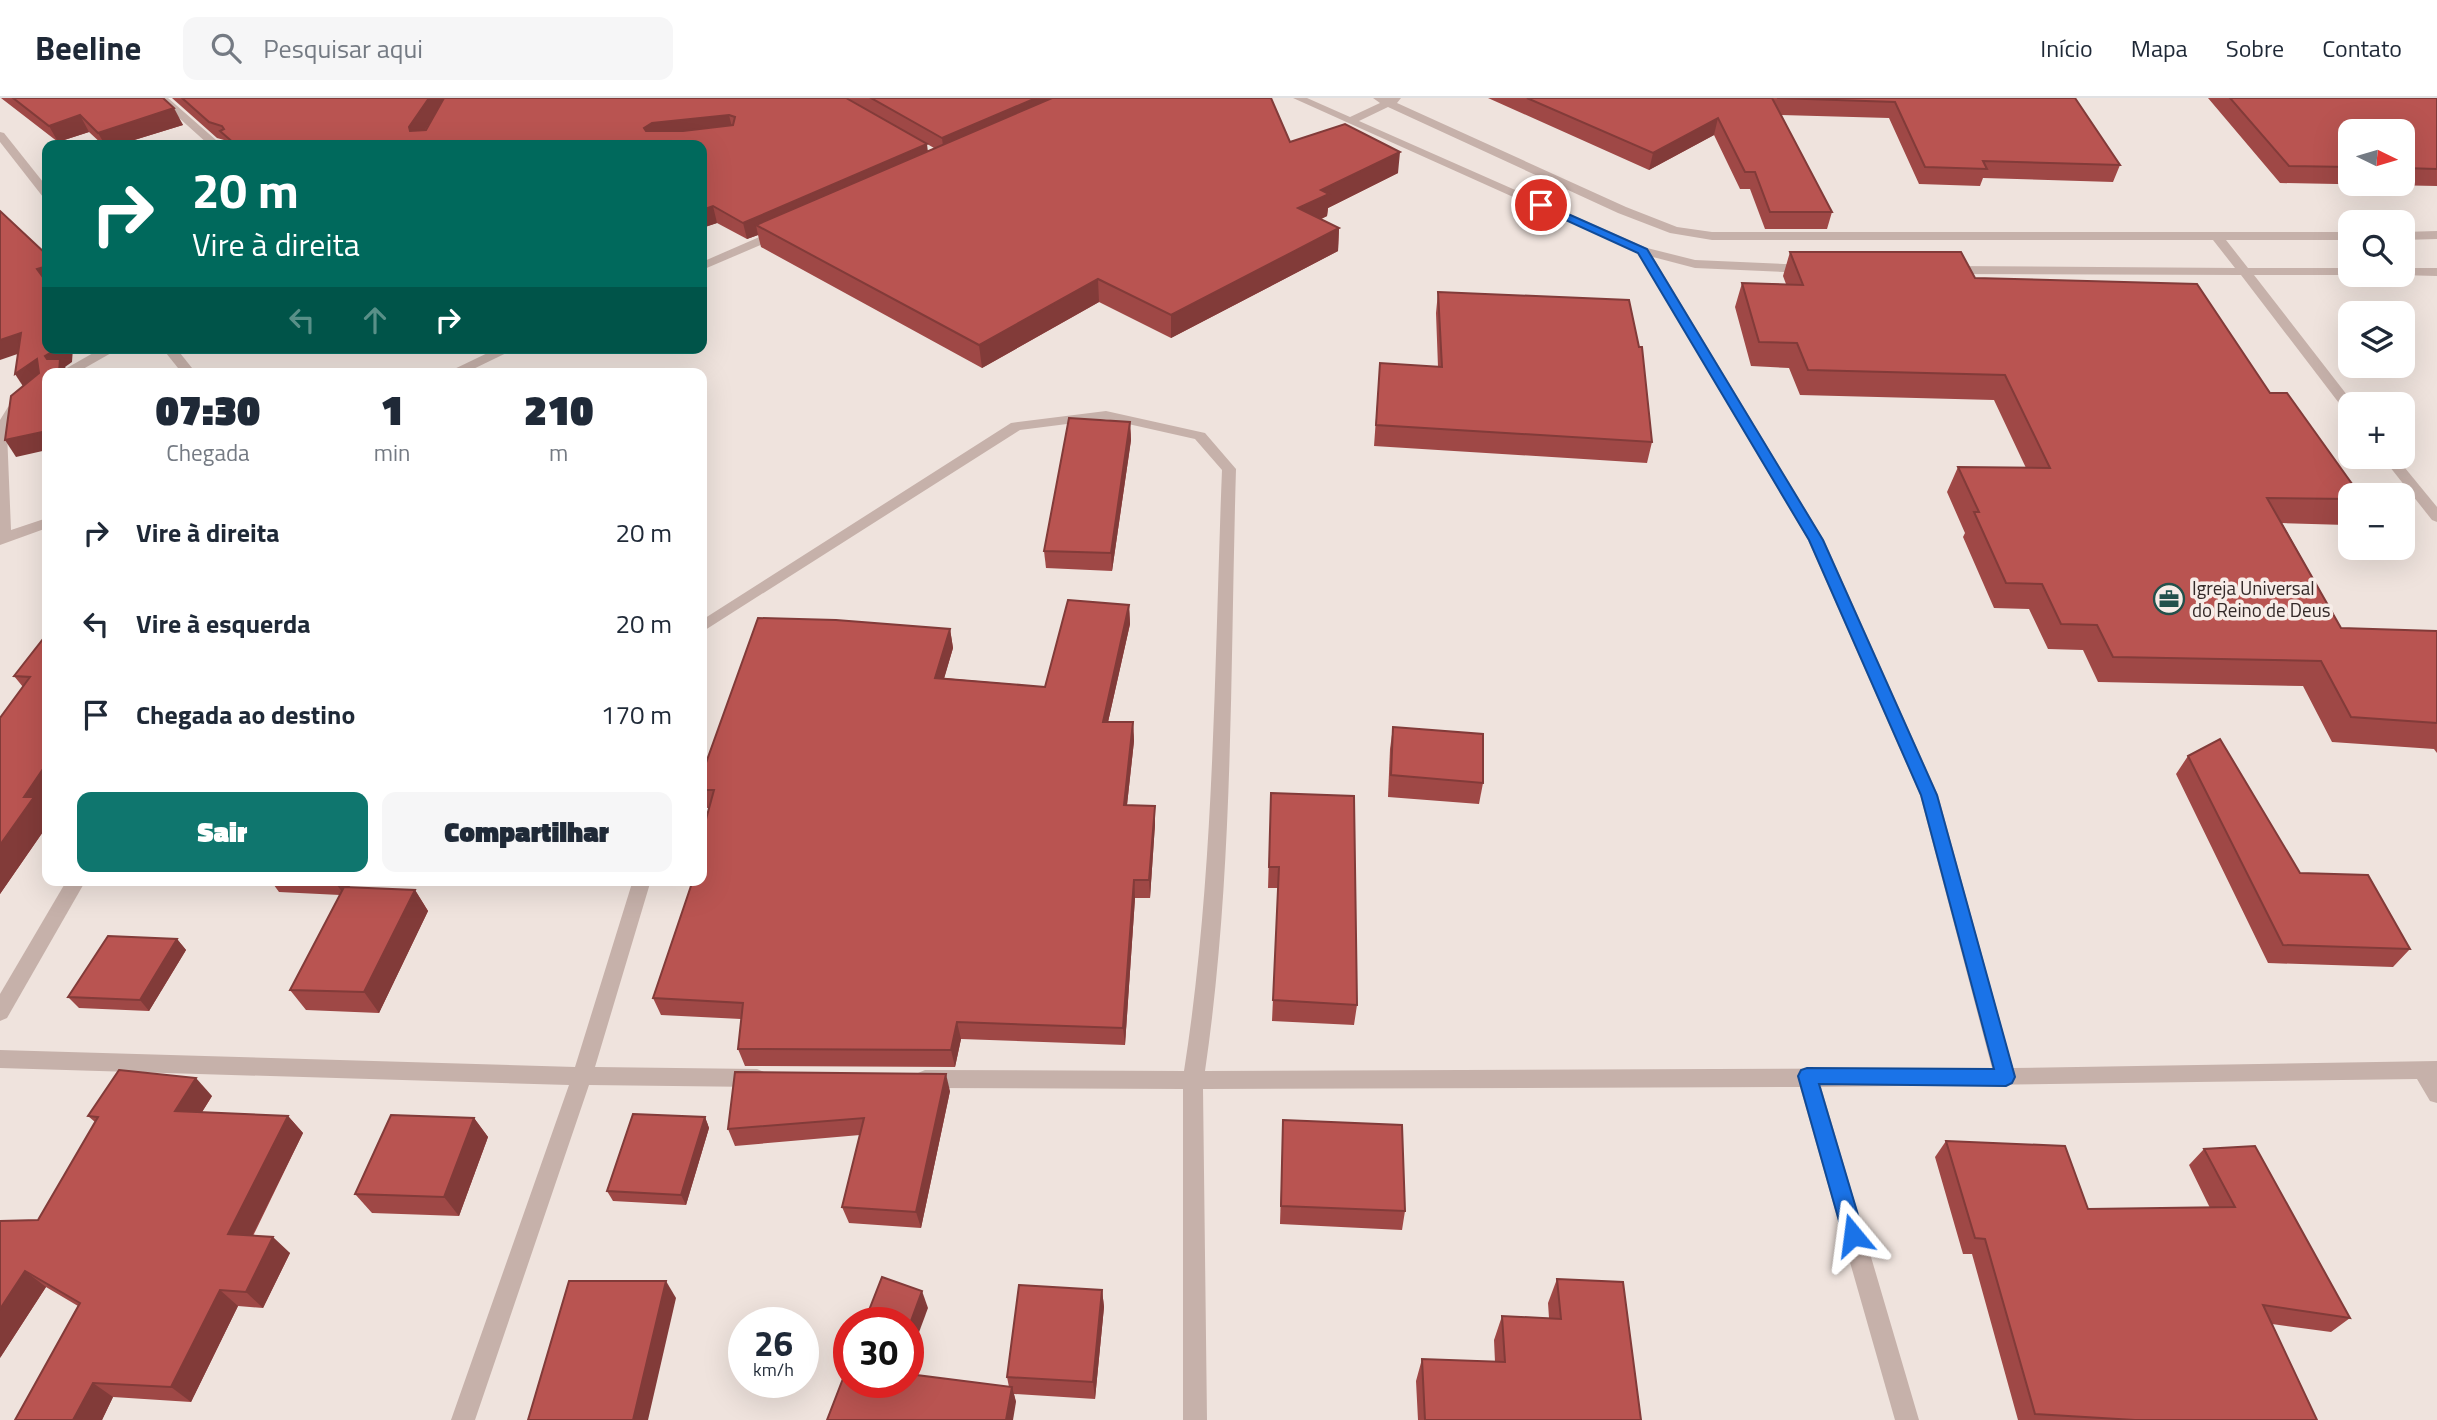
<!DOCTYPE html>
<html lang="pt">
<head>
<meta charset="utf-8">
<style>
	body { margin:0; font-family:"Titillium Web",sans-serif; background:#f6f6f7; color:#1f2937; height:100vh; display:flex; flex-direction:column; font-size:26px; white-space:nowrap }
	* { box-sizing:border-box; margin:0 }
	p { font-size:23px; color:#747a83 }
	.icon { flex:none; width:38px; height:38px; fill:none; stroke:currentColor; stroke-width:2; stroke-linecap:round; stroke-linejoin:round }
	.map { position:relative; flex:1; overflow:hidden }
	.side { position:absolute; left:42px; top:270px; width:665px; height:518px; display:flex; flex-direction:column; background:#fff; border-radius:14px; box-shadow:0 7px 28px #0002 }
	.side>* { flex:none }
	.top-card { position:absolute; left:42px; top:42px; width:665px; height:214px; border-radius:14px; box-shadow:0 7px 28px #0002; background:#00695c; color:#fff; overflow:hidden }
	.needle { width:46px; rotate:95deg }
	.fabs { position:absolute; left:2338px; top:21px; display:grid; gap:14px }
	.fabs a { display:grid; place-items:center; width:77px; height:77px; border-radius:14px; background:#fff; box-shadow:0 7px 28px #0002; font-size:35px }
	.speed { position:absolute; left:728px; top:1209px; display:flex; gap:14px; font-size:35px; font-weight:700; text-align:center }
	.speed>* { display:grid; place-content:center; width:91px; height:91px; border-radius:50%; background:#fff; box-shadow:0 7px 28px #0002; line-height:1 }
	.speed small { font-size:18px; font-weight:400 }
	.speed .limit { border:10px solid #d22; background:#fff; color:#111 }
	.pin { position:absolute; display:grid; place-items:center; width:60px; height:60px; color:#fff; margin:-30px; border:4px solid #fff; border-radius:50%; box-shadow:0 2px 7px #0007 }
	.me { position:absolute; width:77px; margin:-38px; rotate:344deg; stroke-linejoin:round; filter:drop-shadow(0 0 5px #0008) }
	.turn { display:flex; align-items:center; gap:24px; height:147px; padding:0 35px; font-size:32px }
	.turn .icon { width:91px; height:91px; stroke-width:2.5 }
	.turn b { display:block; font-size:49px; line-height:60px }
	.lanes { display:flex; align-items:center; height:66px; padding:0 35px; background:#0003; justify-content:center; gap:35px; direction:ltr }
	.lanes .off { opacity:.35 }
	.eta { display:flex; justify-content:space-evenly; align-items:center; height:119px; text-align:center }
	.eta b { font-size:42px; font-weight:800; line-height:49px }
	.primary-button { display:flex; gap:14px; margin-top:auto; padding:14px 35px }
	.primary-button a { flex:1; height:80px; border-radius:14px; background:#0f766e; color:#fff; font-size:28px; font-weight:800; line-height:80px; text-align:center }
	.primary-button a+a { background:#f6f6f7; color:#1f2937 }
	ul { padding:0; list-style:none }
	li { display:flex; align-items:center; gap:21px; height:91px; padding:0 35px }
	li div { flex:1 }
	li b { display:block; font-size:26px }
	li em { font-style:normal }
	header { display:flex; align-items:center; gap:42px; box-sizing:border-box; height:98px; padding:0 35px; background:#fff; border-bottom:2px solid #e0e1e3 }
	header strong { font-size:33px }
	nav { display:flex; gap:38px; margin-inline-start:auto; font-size:24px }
	.search { width:490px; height:63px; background:#f6f6f7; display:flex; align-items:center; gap:18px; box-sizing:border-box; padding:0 24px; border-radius:14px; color:#747a83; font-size:26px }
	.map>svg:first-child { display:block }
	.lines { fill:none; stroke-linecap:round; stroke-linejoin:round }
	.minor { fill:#c6b1aa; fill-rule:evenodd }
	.wall { fill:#9f4846; fill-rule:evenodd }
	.shaded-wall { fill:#823b39 }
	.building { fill:#b95451; stroke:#823b39; stroke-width:2; fill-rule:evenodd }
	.route { fill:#1a73e8; stroke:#114b97; stroke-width:2 }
	.labels { text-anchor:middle; stroke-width:7; stroke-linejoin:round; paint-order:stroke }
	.poi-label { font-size:19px; fill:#342a29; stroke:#f7ede8; text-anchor:start }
</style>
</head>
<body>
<header>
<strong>Beeline</strong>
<div class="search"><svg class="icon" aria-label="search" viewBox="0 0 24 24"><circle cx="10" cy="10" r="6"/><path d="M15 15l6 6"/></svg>Pesquisar aqui</div>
<nav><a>Início</a><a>Mapa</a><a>Sobre</a><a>Contato</a></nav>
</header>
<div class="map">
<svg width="2437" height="1322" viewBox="0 0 2437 1322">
	<rect width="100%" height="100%" fill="#efe3dd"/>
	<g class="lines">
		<!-- minor -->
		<g class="minor">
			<polygon points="157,0 168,0 216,42 229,47 208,46"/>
			<path d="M 1293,0 L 1307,0 L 1350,19 L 1380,5 L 1373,0 L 1401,0 L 1397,5 L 1626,109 L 1677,129 L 1712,134 L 2350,134 L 2350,142 L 2226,142 L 2248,170 L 2350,170 L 2350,177 L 2354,177 L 2254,177 L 2354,306 L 2350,306 L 2350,314 L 2345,313 L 2241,177 L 1948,176 L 1942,172 L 1948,168 L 2235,170 L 2213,142 L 1712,142 L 1670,135 L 1618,115 L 1388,9 L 1359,23 L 1647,150 L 1695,162 L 1808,167 L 1814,171 L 1808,175 L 1695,170 L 1653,159 L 1824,442 L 1938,697 L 2013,970 L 2437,963 L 2437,1005 L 2430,1003 L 2417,981 L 1821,989 L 1919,1322 L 1895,1322 L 1800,989 L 1203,991 L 1207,1322 L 1183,1322 L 1183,991 L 925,990 L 918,987 L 915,981 L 918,975 L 925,972 L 1184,973 C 1215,775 1214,572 1222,372 L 1195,341 L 1106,321 L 1020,332 L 702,534 L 702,522 L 1011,325 L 1106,313 L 1205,335 L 1236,371 C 1230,571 1234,775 1205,973 L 1992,970 L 1920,697 L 1808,442 L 1638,155 Z"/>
			<polygon points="0,34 4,35 47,89 47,99 43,99 0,44"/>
			<polygon points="780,130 786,134 784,137 702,172 702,164"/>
			<polygon points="2437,133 2437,141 2403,142 2403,134"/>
			<polygon points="2403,170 2437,170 2437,178 2399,177 2403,177"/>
			<polygon points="102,250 120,250 76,275 58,275"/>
			<polygon points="162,250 176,250 196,275 182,275"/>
			<polygon points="498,250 517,250 465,275 446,275"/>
			<polygon points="47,280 47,291 19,314 7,334 11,432 47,420 47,430 0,447 0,322 8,309"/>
			<polygon points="2382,359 2396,359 2437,409 2437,424 2432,422"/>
			<polygon points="67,782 86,782 7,920 0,923 0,896"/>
			<polygon points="633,782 651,782 595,969 757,971 764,974 767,980 764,986 757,989 589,987 475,1322 451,1322 569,987 0,970 0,952 575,969"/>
		</g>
	</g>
	<!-- wall -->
	<g class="wall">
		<polygon points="1,0 163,0 183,27 118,47 103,47 89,34 58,44"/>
		<path d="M 172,0 L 1271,0 L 1290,44 L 1398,75 L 1328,110 L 1327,118 L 1321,121 L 1339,130 L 1338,153 L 1171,240 L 1099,204 L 982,270 L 761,149 L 758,137 L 747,141 L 717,125 L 702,130 L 702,47 L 226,47 L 224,42 L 217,40 ZM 917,40 L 934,50 L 928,53 Z"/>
		<polygon points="1488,0 2075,0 2120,67 2113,84 1983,80 1980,88 1919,86 1889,20 1781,17 1832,114 1827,131 1765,131 1750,91 1740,91 1714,37 1649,72"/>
		<path d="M 2208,0 L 2437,0 L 2437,88 L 2280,85 ZM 2350,33 L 2403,33 L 2403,86 L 2350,86 Z"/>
		<polygon points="1790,154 1975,180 2270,295 2350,397 2350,421 2346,427 2282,425 2341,530 2437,533 2437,655 2434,651 2332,644 2303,588 2098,584 2083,552 2048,551 2029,511 1994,510 1963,439 1965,435 1947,394 1958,369 2026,370 1994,302 1800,297 1789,270 1751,268 1735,209 1742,185 1786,186 1783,178"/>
		<polygon points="1438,194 1652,344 1647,365 1374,348 1380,265 1438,269 1436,215"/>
		<polygon points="1130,324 1131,342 1112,473 1046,470 1044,453"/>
		<polygon points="1129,507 1130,526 1108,624 1133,624 1134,643 1127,707 1155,708 1155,726 1150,800 1135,800 1125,947 961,941 955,969 745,968 738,951 741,921 661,917 653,900 702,782 709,710 703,710 702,706 702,676 950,531 953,550 944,580 1045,589"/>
		<polygon points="47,536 47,728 0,796 0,620 23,589 14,578"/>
		<polygon points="1393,629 1483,685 1479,706 1388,699 1390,651"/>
		<polygon points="2188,658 2300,775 2410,851 2393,869 2268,865 2176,676"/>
		<polygon points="1271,695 1357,907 1354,927 1272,923 1278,790 1268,790"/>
		<polygon points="353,782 349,789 415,792 428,813 379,915 306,912 290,892 340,797 279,794 271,783"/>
		<polygon points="177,841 186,852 149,913 79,910 68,899"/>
		<polygon points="950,993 921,1130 849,1125 842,1109 860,1037 735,1048 728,1031"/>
		<polygon points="212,998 202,1014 288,1018 303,1035 253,1138 290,1155 263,1210 238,1208 191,1304 113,1299 102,1322 15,1322 78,1208 46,1189 0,1260 38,1122 95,1024 88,1018"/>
		<polygon points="705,1019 709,1030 686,1107 613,1103 607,1093"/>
		<polygon points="474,1020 488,1039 459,1118 372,1115 355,1096"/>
		<polygon points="1283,1022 1405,1113 1402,1132 1280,1126"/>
		<polygon points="1946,1043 2088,1111 2210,1110 2189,1067 2204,1051 2350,1220 2331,1234 2272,1226 2317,1322 2018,1322 1972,1156 1963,1156 1935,1059"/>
		<polygon points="1557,1181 1641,1322 1418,1322 1416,1283 1422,1261 1495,1264 1494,1242 1502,1218 1549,1220 1548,1205"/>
		<polygon points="1102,1192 1104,1209 1095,1301 1014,1296 1016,1304 849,1284 1009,1289 1007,1279"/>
	</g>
	<!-- shaded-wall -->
	<g class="shaded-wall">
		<polygon points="429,0 445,0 416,46 409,29"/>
		<polygon points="1036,0 1074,0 944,56 942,40"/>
		<polygon points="174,10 183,27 118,47 105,47 98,35"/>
		<polygon points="80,17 89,34 58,44 49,28"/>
		<polygon points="729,17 733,33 648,46 644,30 652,25"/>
		<polygon points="1718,20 1714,37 1649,72 1653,55"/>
		<polygon points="927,46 929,63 756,127 758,137 747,141 743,125"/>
		<polygon points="1400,54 1398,75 1328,110 1327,118 1297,133 1298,110 1321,92"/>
		<polygon points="713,108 717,125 702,130 702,112"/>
		<polygon points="1339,130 1338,153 1171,240 1171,217"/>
		<polygon points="47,168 47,187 37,171"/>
		<polygon points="1098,181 1099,204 982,270 979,247"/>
		<polygon points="21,235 32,251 0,262 0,242"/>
		<polygon points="58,250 73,250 72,264 65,269 69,275 59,275 45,258"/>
		<polygon points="37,261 47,277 26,293 15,276"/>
		<polygon points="1130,324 1131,342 1112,473 1111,455"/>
		<polygon points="47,333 47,352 16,359 5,342"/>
		<polygon points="1129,507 1130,526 1104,642 1103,624"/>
		<polygon points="950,531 953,550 939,598 935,580"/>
		<polygon points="1133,624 1134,643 1125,725 1124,707"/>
		<polygon points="47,665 47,728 0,796 0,747 24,699"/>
		<polygon points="1155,708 1155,726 1150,800 1149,782"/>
		<polygon points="340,782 353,782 345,798 337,787"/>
		<polygon points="1134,782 1135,800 1125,947 1123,930"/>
		<polygon points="415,792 428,813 379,915 364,894"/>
		<polygon points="177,841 186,852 149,913 140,902"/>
		<polygon points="957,924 961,941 955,969 951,952"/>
		<polygon points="946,976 950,993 921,1130 916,1114"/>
		<polygon points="196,980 212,998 192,1030 175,1013"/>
		<polygon points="288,1018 303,1035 245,1152 228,1136"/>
		<polygon points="705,1019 709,1030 686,1107 681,1097"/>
		<polygon points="474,1020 488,1039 459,1118 444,1099"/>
		<polygon points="273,1139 290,1155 263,1210 246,1194"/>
		<polygon points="25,1173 46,1189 0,1260 0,1211"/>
		<polygon points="666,1183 676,1200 648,1322 633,1322"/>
		<polygon points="220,1192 238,1208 191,1304 171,1289"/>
		<polygon points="1102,1192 1104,1209 1095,1301 1093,1284"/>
		<polygon points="922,1193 928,1210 908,1264 908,1231"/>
		<polygon points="93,1285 113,1299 102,1322 73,1322"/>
		<polygon points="1012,1289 1016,1304 1013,1322 1006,1322"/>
	</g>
	<!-- building -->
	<g class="building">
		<polygon points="13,0 163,0 174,10 98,35 80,17 49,28"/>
		<path d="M 182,0 L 429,0 L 409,29 L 410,33 L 426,32 L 444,0 L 846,0 L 927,46 L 743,125 L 713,108 L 702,112 L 702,47 L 236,47 L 220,33 L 224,31 L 222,28 L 209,24 ZM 729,17 L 735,19 L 733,27 L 683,33 L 646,33 L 644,30 L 652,25 Z"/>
		<polygon points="871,0 1036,0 942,40"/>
		<polygon points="1052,0 1271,0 1290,44 1345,26 1400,54 1321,92 1329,96 1298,110 1339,130 1171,217 1098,181 979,247 756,127"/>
		<polygon points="1527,0 1772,0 1832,114 1770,114 1755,74 1745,74 1718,20 1653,55"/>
		<polygon points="1777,0 2075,0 2120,67 1983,63 1987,71 1925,69 1895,4"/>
		<polygon points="2230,0 2437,0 2437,71 2403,70 2403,33 2350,33 2350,69 2289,68"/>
		<polygon points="0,113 47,157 47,168 37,171 45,182 47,183 47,250 58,250 45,258 47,261 60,261 59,275 47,275 47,333 5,342 11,298 39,275 37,261 15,276 21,235 0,242"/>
		<polygon points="1790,154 1961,154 1975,180 2197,186 2270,295 2287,295 2360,397 2350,397 2350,401 2267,400 2341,530 2437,533 2437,625 2351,619 2321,563 2113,559 2097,527 2061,526 2042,486 2006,485 1974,414 1979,414 1958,369 2050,370 2005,277 1808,272 1797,245 1759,244 1742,185 1803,187"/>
		<polygon points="1438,194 1629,202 1639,249 1642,249 1652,344 1376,327 1380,265 1442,269"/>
		<polygon points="1069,320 1130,324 1111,455 1044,453"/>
		<polygon points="1068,502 1129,507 1103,624 1133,624 1124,707 1155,708 1149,782 1134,782 1123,930 957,924 951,952 738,951 743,905 653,900 693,782 702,782 702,736 714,692 702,692 702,676 758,520 836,522 950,531 935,580 1045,589"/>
		<polygon points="47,536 47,665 24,699 34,699 0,747 0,620 30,579 14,578"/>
		<polygon points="1393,629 1483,636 1483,685 1391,677"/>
		<polygon points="2220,641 2300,775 2368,777 2410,851 2283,847 2188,658"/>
		<polygon points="1271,695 1354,698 1357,907 1273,902 1279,769 1269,769"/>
		<polygon points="271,782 340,782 337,787"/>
		<polygon points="344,789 415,792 364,894 290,892"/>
		<polygon points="108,838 177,841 140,902 68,899"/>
		<polygon points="119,972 196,980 175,1013 288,1018 228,1136 273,1139 246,1194 220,1192 171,1289 93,1285 73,1322 15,1322 80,1205 25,1173 0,1211 0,1123 38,1122 98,1019 88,1018"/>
		<polygon points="735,974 946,976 916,1114 842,1109 864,1020 728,1031"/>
		<polygon points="633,1016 705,1019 681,1097 607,1093"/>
		<polygon points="391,1017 474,1020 444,1099 355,1096"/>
		<polygon points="1283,1022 1402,1027 1405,1113 1281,1108"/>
		<polygon points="1946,1043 2065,1048 2088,1111 2235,1109 2204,1051 2255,1048 2350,1220 2263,1207 2317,1322 2135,1322 2035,1316 1985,1141 1975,1140"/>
		<polygon points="882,1179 922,1193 908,1231 908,1225 864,1225"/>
		<polygon points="1557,1181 1623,1184 1641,1322 1425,1322 1422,1261 1505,1264 1502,1218 1561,1221"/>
		<polygon points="569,1183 666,1183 633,1322 528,1322"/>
		<polygon points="1019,1187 1102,1192 1093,1284 1007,1279"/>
		<polygon points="849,1265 849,1284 908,1284 908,1276 1012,1289 1006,1322 827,1322"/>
	</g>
	<!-- route -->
	<polygon class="route" points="1541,104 1647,151 1823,442 1937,697 2015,979 2012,985 2006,988 1819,986 1864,1137 1861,1144 1853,1146 1846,1144 1843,1137 1798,978 1801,972 1807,970 1994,971 1921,697 1809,442 1638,155 1537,109 1535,107"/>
	<!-- icons -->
	<defs>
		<g id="office-ring" transform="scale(1.575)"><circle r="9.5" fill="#f7ede8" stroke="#23514b" stroke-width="1.5"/><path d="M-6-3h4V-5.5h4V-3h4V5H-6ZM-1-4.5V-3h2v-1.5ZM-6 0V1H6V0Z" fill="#23514b"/></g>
	</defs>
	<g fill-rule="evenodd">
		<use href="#office-ring" x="2169" y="501"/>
	</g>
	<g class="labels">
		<!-- poi labels -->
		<g class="poi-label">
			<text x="2192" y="497">Igreja Universal<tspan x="2192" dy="22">do Reino de Deus</tspan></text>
		</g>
	</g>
</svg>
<div class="fabs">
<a><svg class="needle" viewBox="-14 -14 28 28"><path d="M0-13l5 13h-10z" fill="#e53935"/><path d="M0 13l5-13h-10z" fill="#747a83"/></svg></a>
<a><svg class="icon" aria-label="search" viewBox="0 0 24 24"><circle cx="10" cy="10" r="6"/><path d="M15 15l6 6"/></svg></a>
<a><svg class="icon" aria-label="layers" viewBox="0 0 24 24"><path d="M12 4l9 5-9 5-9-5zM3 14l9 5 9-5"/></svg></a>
<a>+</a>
<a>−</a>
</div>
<div class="speed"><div>26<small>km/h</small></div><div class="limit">30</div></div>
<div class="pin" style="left:1541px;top:107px;background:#d93025"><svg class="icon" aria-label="arrive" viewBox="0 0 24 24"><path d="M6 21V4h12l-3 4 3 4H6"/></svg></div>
<svg class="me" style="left:1853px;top:1137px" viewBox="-20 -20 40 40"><path d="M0-17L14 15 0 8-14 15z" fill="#1a73e8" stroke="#fff" stroke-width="4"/></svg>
<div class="top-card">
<div class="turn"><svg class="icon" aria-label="right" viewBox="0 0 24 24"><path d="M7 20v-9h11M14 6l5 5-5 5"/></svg><div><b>20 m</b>Vire à direita</div></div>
<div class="lanes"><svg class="icon off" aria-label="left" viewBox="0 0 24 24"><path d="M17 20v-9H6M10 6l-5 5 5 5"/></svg><svg class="icon off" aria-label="ahead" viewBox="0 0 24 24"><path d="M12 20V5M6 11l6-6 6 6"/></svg><svg class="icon" aria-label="right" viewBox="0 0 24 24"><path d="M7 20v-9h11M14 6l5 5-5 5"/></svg></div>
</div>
<section class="side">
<div class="eta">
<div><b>07:30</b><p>Chegada</p></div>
<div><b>1</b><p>min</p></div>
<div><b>210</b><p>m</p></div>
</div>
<ul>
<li><svg class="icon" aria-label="right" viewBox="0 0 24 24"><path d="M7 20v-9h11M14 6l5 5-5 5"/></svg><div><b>Vire à direita</b></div><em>20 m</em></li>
<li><svg class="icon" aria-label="left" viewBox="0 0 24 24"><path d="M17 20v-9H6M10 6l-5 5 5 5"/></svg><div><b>Vire à esquerda</b></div><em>20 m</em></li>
<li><svg class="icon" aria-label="arrive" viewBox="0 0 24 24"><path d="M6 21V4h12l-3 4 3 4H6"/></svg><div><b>Chegada ao destino</b></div><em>170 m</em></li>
</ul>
<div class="primary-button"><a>Sair</a><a>Compartilhar</a></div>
</section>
</div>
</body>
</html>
